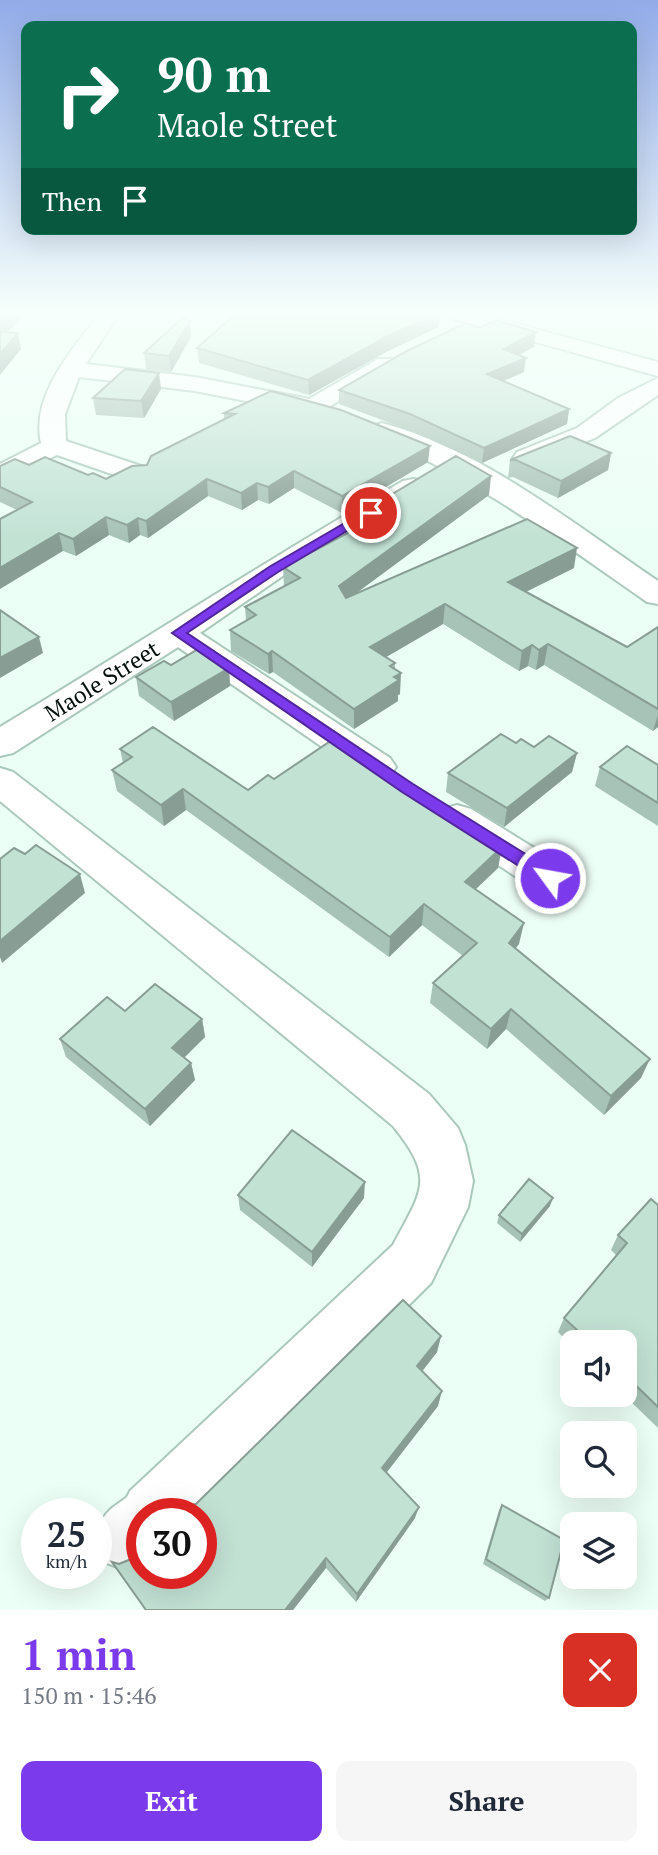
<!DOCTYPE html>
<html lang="en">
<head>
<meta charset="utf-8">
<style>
	body { margin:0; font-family:"PT Serif",serif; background:#f6f6f7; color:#1f2937; height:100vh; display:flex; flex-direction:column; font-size:26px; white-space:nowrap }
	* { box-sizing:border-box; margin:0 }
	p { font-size:23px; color:#747a83 }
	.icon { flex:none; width:38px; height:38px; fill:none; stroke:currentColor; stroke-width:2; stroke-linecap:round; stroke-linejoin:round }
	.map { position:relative; height:1610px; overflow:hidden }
	.drawer { display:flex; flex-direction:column; background:#fff; flex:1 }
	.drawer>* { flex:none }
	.top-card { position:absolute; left:21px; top:21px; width:616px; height:214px; border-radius:14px; box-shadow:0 7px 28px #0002; background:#0b6e4f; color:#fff; overflow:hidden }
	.fabs { position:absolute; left:560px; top:1330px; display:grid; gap:14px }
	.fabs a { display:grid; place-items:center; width:77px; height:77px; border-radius:14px; background:#fff; box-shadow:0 7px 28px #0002; font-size:35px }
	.speed { position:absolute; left:21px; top:1498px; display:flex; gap:14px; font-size:35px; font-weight:700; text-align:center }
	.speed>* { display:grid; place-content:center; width:91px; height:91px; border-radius:50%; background:#fff; box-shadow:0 7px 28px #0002; line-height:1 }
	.speed small { font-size:18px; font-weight:400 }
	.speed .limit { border:10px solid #d22; background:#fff; color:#111 }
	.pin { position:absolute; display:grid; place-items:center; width:60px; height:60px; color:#fff; margin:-30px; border:4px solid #fff; border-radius:50%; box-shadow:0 2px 7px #0007 }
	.me { position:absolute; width:77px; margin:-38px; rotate:302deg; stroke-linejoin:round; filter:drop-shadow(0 0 5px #0008) }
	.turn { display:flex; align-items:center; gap:24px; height:147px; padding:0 21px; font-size:32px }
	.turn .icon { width:91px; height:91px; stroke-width:2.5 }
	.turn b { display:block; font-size:49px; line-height:60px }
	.then { display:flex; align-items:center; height:66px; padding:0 21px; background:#0003; gap:14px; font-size:26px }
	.round { display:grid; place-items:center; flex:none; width:74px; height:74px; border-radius:14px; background:#f6f6f7 }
	.summary { display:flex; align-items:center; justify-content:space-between; height:119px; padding:0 21px }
	h1 { font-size:42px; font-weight:600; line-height:52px; color:#7c3aed }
	.action { display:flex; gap:14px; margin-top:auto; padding:14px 21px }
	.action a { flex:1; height:80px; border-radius:14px; background:#7c3aed; color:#fff; font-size:28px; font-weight:600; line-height:80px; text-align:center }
	.action a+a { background:#f6f6f7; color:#1f2937 }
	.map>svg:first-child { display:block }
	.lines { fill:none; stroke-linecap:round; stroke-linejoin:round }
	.minor-casing { stroke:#aac9bc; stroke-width:4 }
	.minor { fill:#fff; fill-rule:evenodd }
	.wall { fill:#a7c2b6 }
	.shaded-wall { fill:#889e94 }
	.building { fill:#c2e2d4; stroke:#889e94; stroke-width:2 }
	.route { fill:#7c3aed; stroke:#51269a; stroke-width:2 }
	.labels { text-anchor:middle; stroke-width:5; stroke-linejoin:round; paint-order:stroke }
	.street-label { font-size:23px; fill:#050f0b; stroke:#fff }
</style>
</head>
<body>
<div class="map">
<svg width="658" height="1610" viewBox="0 0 658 1610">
	<rect width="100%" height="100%" fill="#ecfff7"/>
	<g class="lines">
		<!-- minor casing -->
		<g class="minor-casing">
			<g id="minor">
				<path d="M 99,314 L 119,314 L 86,364 L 195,377 L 309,399 L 378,359 L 394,359 L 397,364 L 321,412 L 312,414 L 195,391 L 79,377 L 65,414 L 66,441 L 147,468 L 151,474 L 147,480 L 129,480 L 57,455 L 0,482 L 0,464 L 41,443 C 30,396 73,349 99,314 Z"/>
				<polygon points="447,314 480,314 658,362 658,376 450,318"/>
				<polygon points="658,378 658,395 595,438 526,466 517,464 513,458 517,452 577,428 618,398"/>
				<path d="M 382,423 C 480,448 575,525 658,581 L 658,604 L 647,602 C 558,540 474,477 373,436 L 369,431 L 373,426 Z"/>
				<path d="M 413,479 L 423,481 L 427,487 L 423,493 L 284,575 L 200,633 L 390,758 L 396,767 L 390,776 L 377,780 L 364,776 L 178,647 L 13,753 L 0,756 L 0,727 C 135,646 267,560 403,481 Z"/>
				<path d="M 0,768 L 13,772 L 429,1094 L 458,1128 L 465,1145 L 473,1181 L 468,1207 L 431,1283 L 199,1514 L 142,1514 L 142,1565 L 127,1571 L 104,1562 C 94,1539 95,1518 119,1503 C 125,1498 127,1499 130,1491 L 393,1245 C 422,1190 436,1179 393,1126 L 0,801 Z"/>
				<polygon points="457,805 471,809 565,867 571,878 565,889 550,894 535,889 443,829 437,819 443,809"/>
			</g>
		</g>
		<!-- minor -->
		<use href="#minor" class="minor"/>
	</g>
	<!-- wall -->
	<g class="wall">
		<polygon points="439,327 388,351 309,395 199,363 197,348"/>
		<polygon points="191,337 171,372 146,369 144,353"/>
		<polygon points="534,347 519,355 524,372 503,381 569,409 567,424 482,463 409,430 339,404 339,390"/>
		<polygon points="161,389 144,418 96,415 93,398"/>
		<polygon points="271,391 428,462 342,513 294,488 269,504 258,500 242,510 208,496 148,538 140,535 129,543 109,535 76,556 63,551 17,510 0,502 0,466 29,465 106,479 147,465 224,419 224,413"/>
		<polygon points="611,453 608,470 558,498 513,477 508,478 510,460"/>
		<polygon points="489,495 352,596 574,568 526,592 627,647 658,627 658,727 653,731 544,665 536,670 528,666 519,671 443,624 386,657 395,663 395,669 400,694 398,695 398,701 354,729 273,672 269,674 231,651 230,630 246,621 245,607 284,587 283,567 368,522 369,508"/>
		<polygon points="229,668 230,686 174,721 139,696 136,677"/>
		<polygon points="516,743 577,753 572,772 504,827 446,792 448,773"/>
		<polygon points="120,749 248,790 274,779 502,847 498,868 476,889 519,944 515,948 641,1078 604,1115 506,1029 487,1049 430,1003 433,983 463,956 422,925 389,957 186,810 164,826 117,791 112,770 123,763"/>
		<polygon points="658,765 658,826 595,786 600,767"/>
		<polygon points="125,1011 202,1019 205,1037 184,1057 191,1063 195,1080 150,1126 66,1057 60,1039"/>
		<polygon points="238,1195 364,1198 312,1267 240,1210"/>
		<polygon points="658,1205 658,1428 624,1395 625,1395 625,1342 572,1342 572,1346 558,1332 564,1318 617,1256 611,1250 618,1235"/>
		<polygon points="550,1206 520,1242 497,1223 499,1215"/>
		<polygon points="441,1336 437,1352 422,1371 438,1406 386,1473 415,1518 356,1602 326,1568 293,1610 146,1610 119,1564 136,1557 196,1504"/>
		<polygon points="502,1505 549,1598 545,1601 483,1564 499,1510"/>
	</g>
	<!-- shaded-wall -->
	<g class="shaded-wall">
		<polygon points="7,314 25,314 0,340 0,321"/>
		<polygon points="437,314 440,314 439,327 388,351 309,395 308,380 388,336"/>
		<polygon points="190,321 191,337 171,372 169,356"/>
		<polygon points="536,332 534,347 502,363 504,349"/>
		<polygon points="18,333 21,349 0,375 0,354"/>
		<polygon points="526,358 524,372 485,389 487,374"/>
		<polygon points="159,373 161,389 144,418 141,401"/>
		<polygon points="569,409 567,424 482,463 484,448"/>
		<polygon points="430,446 428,462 342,513 342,496"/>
		<polygon points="611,453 608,470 558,498 561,481"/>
		<polygon points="294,471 294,488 269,504 268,487"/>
		<polygon points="491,476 489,495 339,606 339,586"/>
		<polygon points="207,479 208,496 148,538 146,521"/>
		<polygon points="257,483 258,500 242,510 241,493"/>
		<polygon points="106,517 109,535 76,556 73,539"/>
		<polygon points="138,518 140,535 129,543 127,525"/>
		<polygon points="59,533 63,551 0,589 0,568"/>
		<polygon points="577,548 574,568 505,602 508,582"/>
		<polygon points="445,604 443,624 369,667 370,647"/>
		<polygon points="39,637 43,653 0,678 0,658"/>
		<polygon points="548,644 544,665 536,670 539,650"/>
		<polygon points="532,645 528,666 519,671 522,651"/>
		<polygon points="272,651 273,672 269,674 268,654"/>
		<polygon points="229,668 230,686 174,721 171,702"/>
		<polygon points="401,673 400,694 398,695 398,701 354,729 354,709 394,677"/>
		<polygon points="658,715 658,727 653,731"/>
		<polygon points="577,753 572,772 504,827 507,808"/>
		<polygon points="183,789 186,810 164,826 161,805"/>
		<polygon points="502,847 498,868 461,903 465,882"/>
		<polygon points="80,874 85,893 2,963 0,957 0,941"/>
		<polygon points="424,904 422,925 389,957 390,937"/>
		<polygon points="524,923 519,944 504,963 509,943"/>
		<polygon points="511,1009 506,1029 487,1049 491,1029"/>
		<polygon points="202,1019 205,1037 176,1066 172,1048"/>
		<polygon points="650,1059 641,1078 604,1115 611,1096"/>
		<polygon points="191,1063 195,1080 150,1126 145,1109"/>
		<polygon points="365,1182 364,1198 312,1267 312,1252"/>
		<polygon points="553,1198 550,1206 520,1242 522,1234"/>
		<polygon points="441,1336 437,1352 414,1382 417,1366"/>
		<polygon points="442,1391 438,1406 380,1481 382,1468"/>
		<polygon points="419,1507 415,1518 356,1602 357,1594"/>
		<polygon points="326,1558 326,1568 293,1610 285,1610"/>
	</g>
	<!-- building -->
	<g class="building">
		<polygon points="0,314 7,314 0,321"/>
		<polygon points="235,314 437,314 388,336 308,380 197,348"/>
		<polygon points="183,317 190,321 169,356 144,353"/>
		<polygon points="496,320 536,332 504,349 526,358 487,374 569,409 484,448 410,414 339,390 407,351 466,323 480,328"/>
		<polygon points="0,332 18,333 0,354"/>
		<polygon points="125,369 159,373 141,401 93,398"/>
		<polygon points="271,391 341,410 430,446 342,496 294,471 268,487 257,483 241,493 207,479 146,521 138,518 127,525 106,517 73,539 59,533 0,568 0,519 32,502 0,487 0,466 15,459 29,465 45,457 88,475 93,473 106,479 132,466 147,465 151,456 235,414 224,413"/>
		<polygon points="570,436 611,453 561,481 516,460 510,460"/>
		<polygon points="456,456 491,476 339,586 346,598 527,519 577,548 508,582 627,647 658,627 658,709 548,644 539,650 532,645 522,651 445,604 370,647 395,663 390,666 401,673 394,677 399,680 354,709 272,651 268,654 230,630 256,615 245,607 300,578 283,567 382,515 369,508"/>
		<polygon points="0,610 39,637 0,658"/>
		<polygon points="200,648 229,668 171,702 136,677 164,661 171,665"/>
		<polygon points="153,727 248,790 268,775 274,779 335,738 502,847 465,882 524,923 509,943 650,1059 611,1096 511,1009 491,1029 433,983 477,943 424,904 390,937 183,789 161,805 112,770 132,757 120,749"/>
		<polygon points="501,734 516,743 521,739 534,747 549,736 577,753 507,808 448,773"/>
		<polygon points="627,746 658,765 658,803 600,767"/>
		<polygon points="36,845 80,874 0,941 0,859 14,848 25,854"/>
		<polygon points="155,984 202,1019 172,1048 191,1063 145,1109 60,1039 107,997 125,1011"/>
		<polygon points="292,1130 365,1182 312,1252 238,1195"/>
		<polygon points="529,1179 553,1198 522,1234 499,1215"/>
		<polygon points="651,1199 658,1205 658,1407 625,1375 625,1342 590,1342 564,1318 627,1243 618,1235"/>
		<polygon points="403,1300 441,1336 417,1366 442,1391 382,1468 419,1507 357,1594 326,1558 285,1610 146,1610 112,1562 119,1564 136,1557 137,1534 142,1529 142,1573 201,1573 201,1514 156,1514 163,1505 196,1504"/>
		<polygon points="502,1505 564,1540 549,1598 486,1559"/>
	</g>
	<!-- sky -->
	<linearGradient id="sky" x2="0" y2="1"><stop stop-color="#92ace9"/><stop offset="0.58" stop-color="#f6fffb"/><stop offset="1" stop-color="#f6fffb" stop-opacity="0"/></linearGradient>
	<rect width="658" height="539" fill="url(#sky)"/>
	<!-- route -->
	<polygon class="route" points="367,510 377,513 278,572 187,633 413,784 556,873 558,878 556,882 544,882 402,792 172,633 269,567"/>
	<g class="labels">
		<!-- street labels -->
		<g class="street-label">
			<text transform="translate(102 681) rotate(-32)" y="8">Maole Street</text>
		</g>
	</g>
</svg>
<div class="fabs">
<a><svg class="icon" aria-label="sound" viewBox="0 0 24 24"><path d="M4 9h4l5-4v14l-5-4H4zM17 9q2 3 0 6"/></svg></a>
<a><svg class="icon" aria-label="search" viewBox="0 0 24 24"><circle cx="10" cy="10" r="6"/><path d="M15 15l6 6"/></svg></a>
<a><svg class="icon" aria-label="layers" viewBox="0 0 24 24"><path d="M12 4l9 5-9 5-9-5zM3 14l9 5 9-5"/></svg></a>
</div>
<div class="speed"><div>25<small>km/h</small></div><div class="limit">30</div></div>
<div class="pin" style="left:371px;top:513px;background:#d93025"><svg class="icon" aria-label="arrive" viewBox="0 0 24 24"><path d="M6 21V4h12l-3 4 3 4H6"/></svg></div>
<svg class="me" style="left:550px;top:878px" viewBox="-20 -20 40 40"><circle r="17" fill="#7c3aed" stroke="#fff" stroke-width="3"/><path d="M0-11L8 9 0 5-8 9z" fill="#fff"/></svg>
<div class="top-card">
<div class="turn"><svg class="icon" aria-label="right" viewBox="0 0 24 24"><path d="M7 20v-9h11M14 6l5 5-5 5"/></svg><div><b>90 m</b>Maole Street</div></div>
<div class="then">Then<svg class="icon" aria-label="arrive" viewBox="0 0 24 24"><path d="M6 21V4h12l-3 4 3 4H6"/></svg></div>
</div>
</div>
<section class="drawer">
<div class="summary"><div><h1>1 min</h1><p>150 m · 15:46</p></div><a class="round" style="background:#d93025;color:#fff"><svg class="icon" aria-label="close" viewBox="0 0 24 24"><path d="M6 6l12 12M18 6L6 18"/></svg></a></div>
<div class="action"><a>Exit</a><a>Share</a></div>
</section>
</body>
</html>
